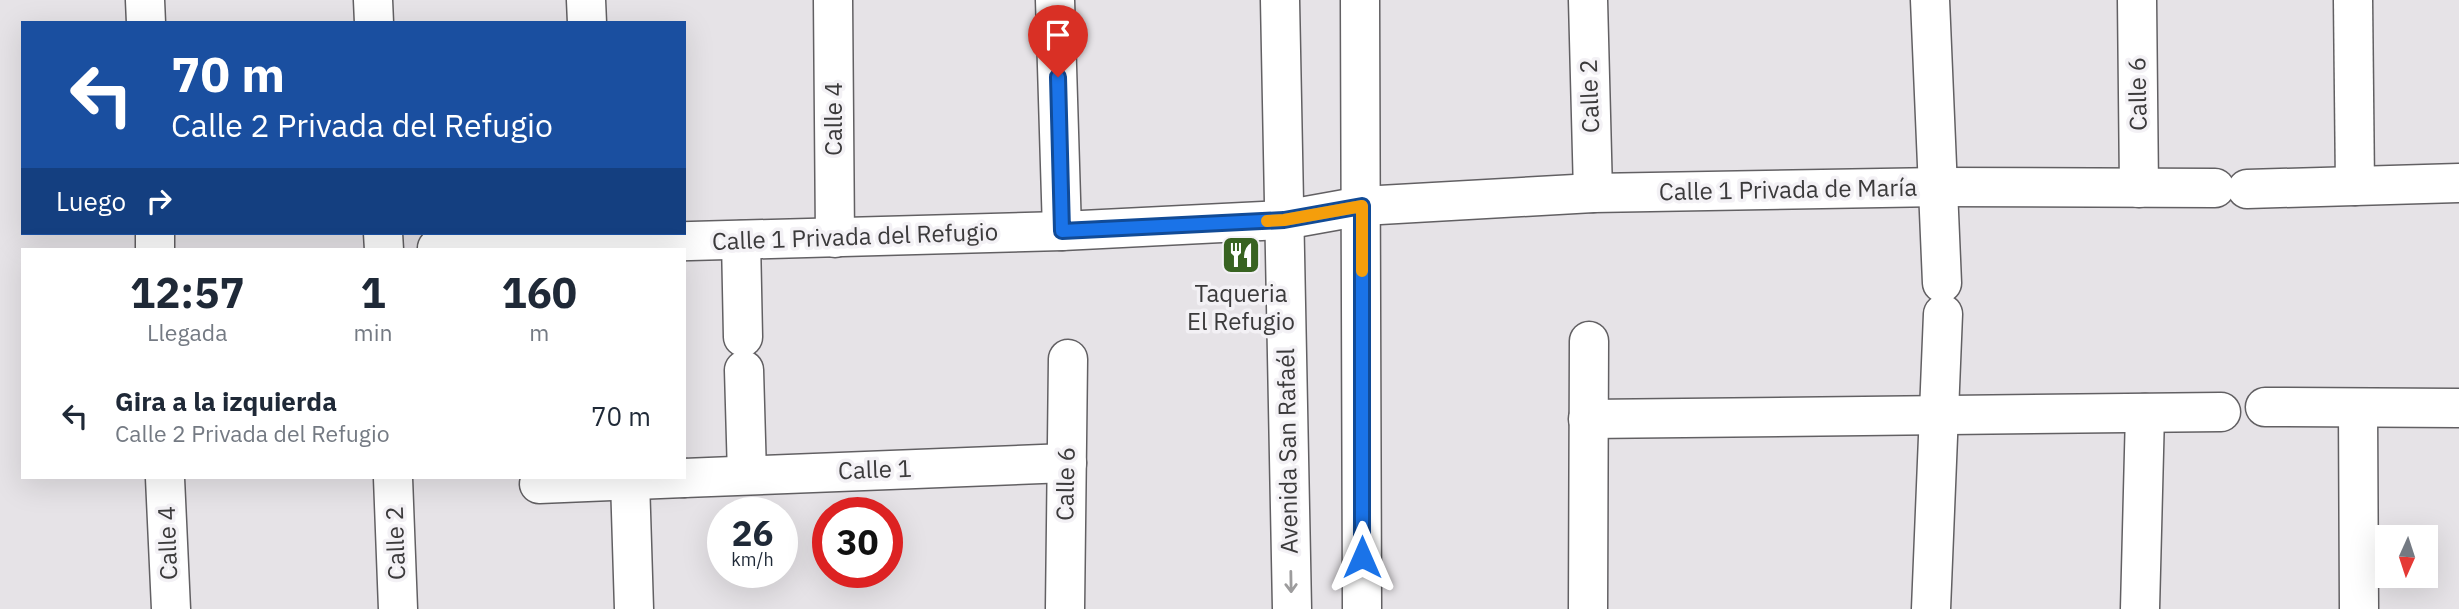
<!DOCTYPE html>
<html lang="es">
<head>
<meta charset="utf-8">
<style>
	body { margin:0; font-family:"IBM Plex Sans",sans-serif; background:#f6f6f7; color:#1f2937; height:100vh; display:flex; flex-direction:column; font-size:26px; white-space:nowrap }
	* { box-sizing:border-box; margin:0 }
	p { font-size:23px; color:#747a83 }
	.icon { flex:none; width:38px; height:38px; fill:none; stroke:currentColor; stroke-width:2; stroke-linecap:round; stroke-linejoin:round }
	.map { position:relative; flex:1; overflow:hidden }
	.drawer { position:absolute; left:21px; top:248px; width:665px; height:231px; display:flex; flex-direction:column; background:#fff; border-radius:0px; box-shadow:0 7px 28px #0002 }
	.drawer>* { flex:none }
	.top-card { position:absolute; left:21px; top:21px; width:665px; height:214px; border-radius:0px; box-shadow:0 7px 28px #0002; background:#1a4fa0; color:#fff; overflow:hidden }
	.needle { width:46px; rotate:183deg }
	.controls { position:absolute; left:2375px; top:525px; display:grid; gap:14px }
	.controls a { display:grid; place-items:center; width:63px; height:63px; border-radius:0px; background:#fff; box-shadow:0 7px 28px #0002; font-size:35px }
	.speed { position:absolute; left:707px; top:497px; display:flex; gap:14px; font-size:35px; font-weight:700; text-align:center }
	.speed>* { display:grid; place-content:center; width:91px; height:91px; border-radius:50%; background:#fff; box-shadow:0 7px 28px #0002; line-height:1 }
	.speed small { font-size:18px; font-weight:400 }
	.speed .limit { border:10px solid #d22; background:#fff; color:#111 }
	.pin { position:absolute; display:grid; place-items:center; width:60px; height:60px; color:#fff; margin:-72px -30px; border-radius:50% 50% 50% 0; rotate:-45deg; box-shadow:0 0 7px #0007 }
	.pin .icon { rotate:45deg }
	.me { position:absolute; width:77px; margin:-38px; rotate:0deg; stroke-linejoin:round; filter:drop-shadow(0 0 5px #0008) }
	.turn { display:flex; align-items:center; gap:24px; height:147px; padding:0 35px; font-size:32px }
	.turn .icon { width:91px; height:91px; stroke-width:2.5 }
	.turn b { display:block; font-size:49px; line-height:60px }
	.then { display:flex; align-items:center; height:66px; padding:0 35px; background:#0003; gap:14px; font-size:26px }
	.eta { display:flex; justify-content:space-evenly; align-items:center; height:119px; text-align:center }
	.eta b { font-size:42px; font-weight:700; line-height:49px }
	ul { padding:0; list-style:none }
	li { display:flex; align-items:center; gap:21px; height:98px; padding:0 35px }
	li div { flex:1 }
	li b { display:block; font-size:26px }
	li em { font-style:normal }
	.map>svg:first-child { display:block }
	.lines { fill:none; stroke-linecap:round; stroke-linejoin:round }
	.minor-casing { stroke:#626063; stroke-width:41 }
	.minor { stroke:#fff; stroke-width:38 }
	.oneway { stroke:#9d9c9d }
	.route-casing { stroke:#114b97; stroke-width:18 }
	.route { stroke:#1a73e8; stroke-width:12 }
	.slow { stroke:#f59e0b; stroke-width:12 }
	.labels { text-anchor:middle; stroke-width:7; stroke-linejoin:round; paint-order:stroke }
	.street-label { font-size:24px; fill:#3b3a3b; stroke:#f3f1f5 }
	.poi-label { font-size:24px; fill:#3b3a3b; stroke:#f3f1f5 }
</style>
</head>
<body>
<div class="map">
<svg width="2459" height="609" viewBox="0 0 2459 609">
	<rect width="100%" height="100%" fill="#e6e3e7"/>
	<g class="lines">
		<!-- minor casing -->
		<g class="minor-casing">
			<g id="minor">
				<polyline points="145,0 146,23"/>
				<polyline points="373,0 374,23"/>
				<polyline points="586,0 587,23"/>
				<polyline points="833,0 835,238"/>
				<polyline points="1055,0 1062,231"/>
				<polyline points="1280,0 1292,609"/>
				<polyline points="1360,0 1362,609"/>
				<polyline points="1588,0 1593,193"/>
				<polyline points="1930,0 1942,283"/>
				<polyline points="2137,0 2139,188"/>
				<polyline points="2353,0 2355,186"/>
				<polyline points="2247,189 2459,183"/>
				<polyline points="155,233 155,250"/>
				<polyline points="383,233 384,250"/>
				<polyline points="741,240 743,337"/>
				<polyline points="437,248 1062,231 1284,220 1362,206 1593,193 1940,187 2215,188"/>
				<polyline points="744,370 747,475"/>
				<polyline points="2265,407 2459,408"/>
				<polyline points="2358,409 2359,609"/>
				<polyline points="1588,419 2221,412"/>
				<polyline points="165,478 171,609"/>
				<polyline points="393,478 398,609"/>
				<polyline points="684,478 1067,463"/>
				<polyline points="630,480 634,609"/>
				<polyline points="539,484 684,478"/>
				<polyline points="1065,609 1068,359"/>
				<polyline points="1588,609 1589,341"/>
				<polyline points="1931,609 1943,314"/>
				<polyline points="2140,609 2145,413"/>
			</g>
		</g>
		<!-- minor -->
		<use href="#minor" class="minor"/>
	</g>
	<!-- one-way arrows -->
	<defs><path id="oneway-shaft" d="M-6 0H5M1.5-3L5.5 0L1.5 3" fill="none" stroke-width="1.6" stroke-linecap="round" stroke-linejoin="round" transform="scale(1.75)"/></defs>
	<use class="oneway" href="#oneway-shaft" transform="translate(1291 582) rotate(89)"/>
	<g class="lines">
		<!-- route casing -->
		<g class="route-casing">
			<polyline id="route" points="1058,77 1062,231 1284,220 1362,206 1362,557"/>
		</g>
		<!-- route -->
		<use href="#route" class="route"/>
		<!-- slow -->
		<polyline class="slow" points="1267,221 1284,220 1362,206 1362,271"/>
	</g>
	<!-- icons -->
	<defs>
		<g id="restaurant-square" transform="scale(2.0125)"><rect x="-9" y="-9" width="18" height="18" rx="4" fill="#386321" stroke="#f3f1f5"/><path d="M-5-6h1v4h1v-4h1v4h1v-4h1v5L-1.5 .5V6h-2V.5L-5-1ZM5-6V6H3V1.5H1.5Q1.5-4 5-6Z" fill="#fff"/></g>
	</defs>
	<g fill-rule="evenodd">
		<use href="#restaurant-square" x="1241" y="255"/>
	</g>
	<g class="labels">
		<!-- street labels -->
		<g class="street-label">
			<text transform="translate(2138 94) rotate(-91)" y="8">Calle 6</text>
			<text transform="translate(1590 96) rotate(-92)" y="8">Calle 2</text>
			<text transform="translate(834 119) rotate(-90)" y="8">Calle 4</text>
			<text transform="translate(1788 190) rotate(-1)" y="8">Calle 1 Privada de María</text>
			<text transform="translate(855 237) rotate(-2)" y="8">Calle 1 Privada del Refugio</text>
			<text transform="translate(1288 451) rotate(-91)" y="8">Avenida San Rafaél</text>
			<text transform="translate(875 470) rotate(-2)" y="8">Calle 1</text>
			<text transform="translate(1066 484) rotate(-89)" y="8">Calle 6</text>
			<text transform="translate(168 543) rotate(-92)" y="8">Calle 4</text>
			<text transform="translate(396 543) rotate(-92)" y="8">Calle 2</text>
		</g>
		<!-- poi labels -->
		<g class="poi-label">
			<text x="1241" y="302">Taqueria<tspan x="1241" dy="28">El Refugio</tspan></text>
		</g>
	</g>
</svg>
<div class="controls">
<a><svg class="needle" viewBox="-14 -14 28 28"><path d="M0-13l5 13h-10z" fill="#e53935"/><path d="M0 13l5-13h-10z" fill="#747a83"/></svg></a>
</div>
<div class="speed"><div>26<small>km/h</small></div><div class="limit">30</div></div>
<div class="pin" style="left:1058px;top:77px;background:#d93025"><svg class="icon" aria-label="arrive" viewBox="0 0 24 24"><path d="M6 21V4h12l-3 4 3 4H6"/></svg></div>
<svg class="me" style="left:1362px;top:557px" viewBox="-20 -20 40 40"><path d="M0-17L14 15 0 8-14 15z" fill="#1a73e8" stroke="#fff" stroke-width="4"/></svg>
<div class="top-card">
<div class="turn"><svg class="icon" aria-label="left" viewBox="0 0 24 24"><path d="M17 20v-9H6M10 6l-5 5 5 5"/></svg><div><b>70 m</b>Calle 2 Privada del Refugio</div></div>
<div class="then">Luego<svg class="icon" aria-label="right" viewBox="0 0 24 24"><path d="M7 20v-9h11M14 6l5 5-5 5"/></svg></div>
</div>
<section class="drawer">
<div class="eta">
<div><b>12:57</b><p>Llegada</p></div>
<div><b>1</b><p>min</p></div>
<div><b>160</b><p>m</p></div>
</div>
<ul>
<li><svg class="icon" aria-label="left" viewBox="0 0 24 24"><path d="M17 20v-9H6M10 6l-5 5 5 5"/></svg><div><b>Gira a la izquierda</b><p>Calle 2 Privada del Refugio</p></div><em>70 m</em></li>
</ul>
</section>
</div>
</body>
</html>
